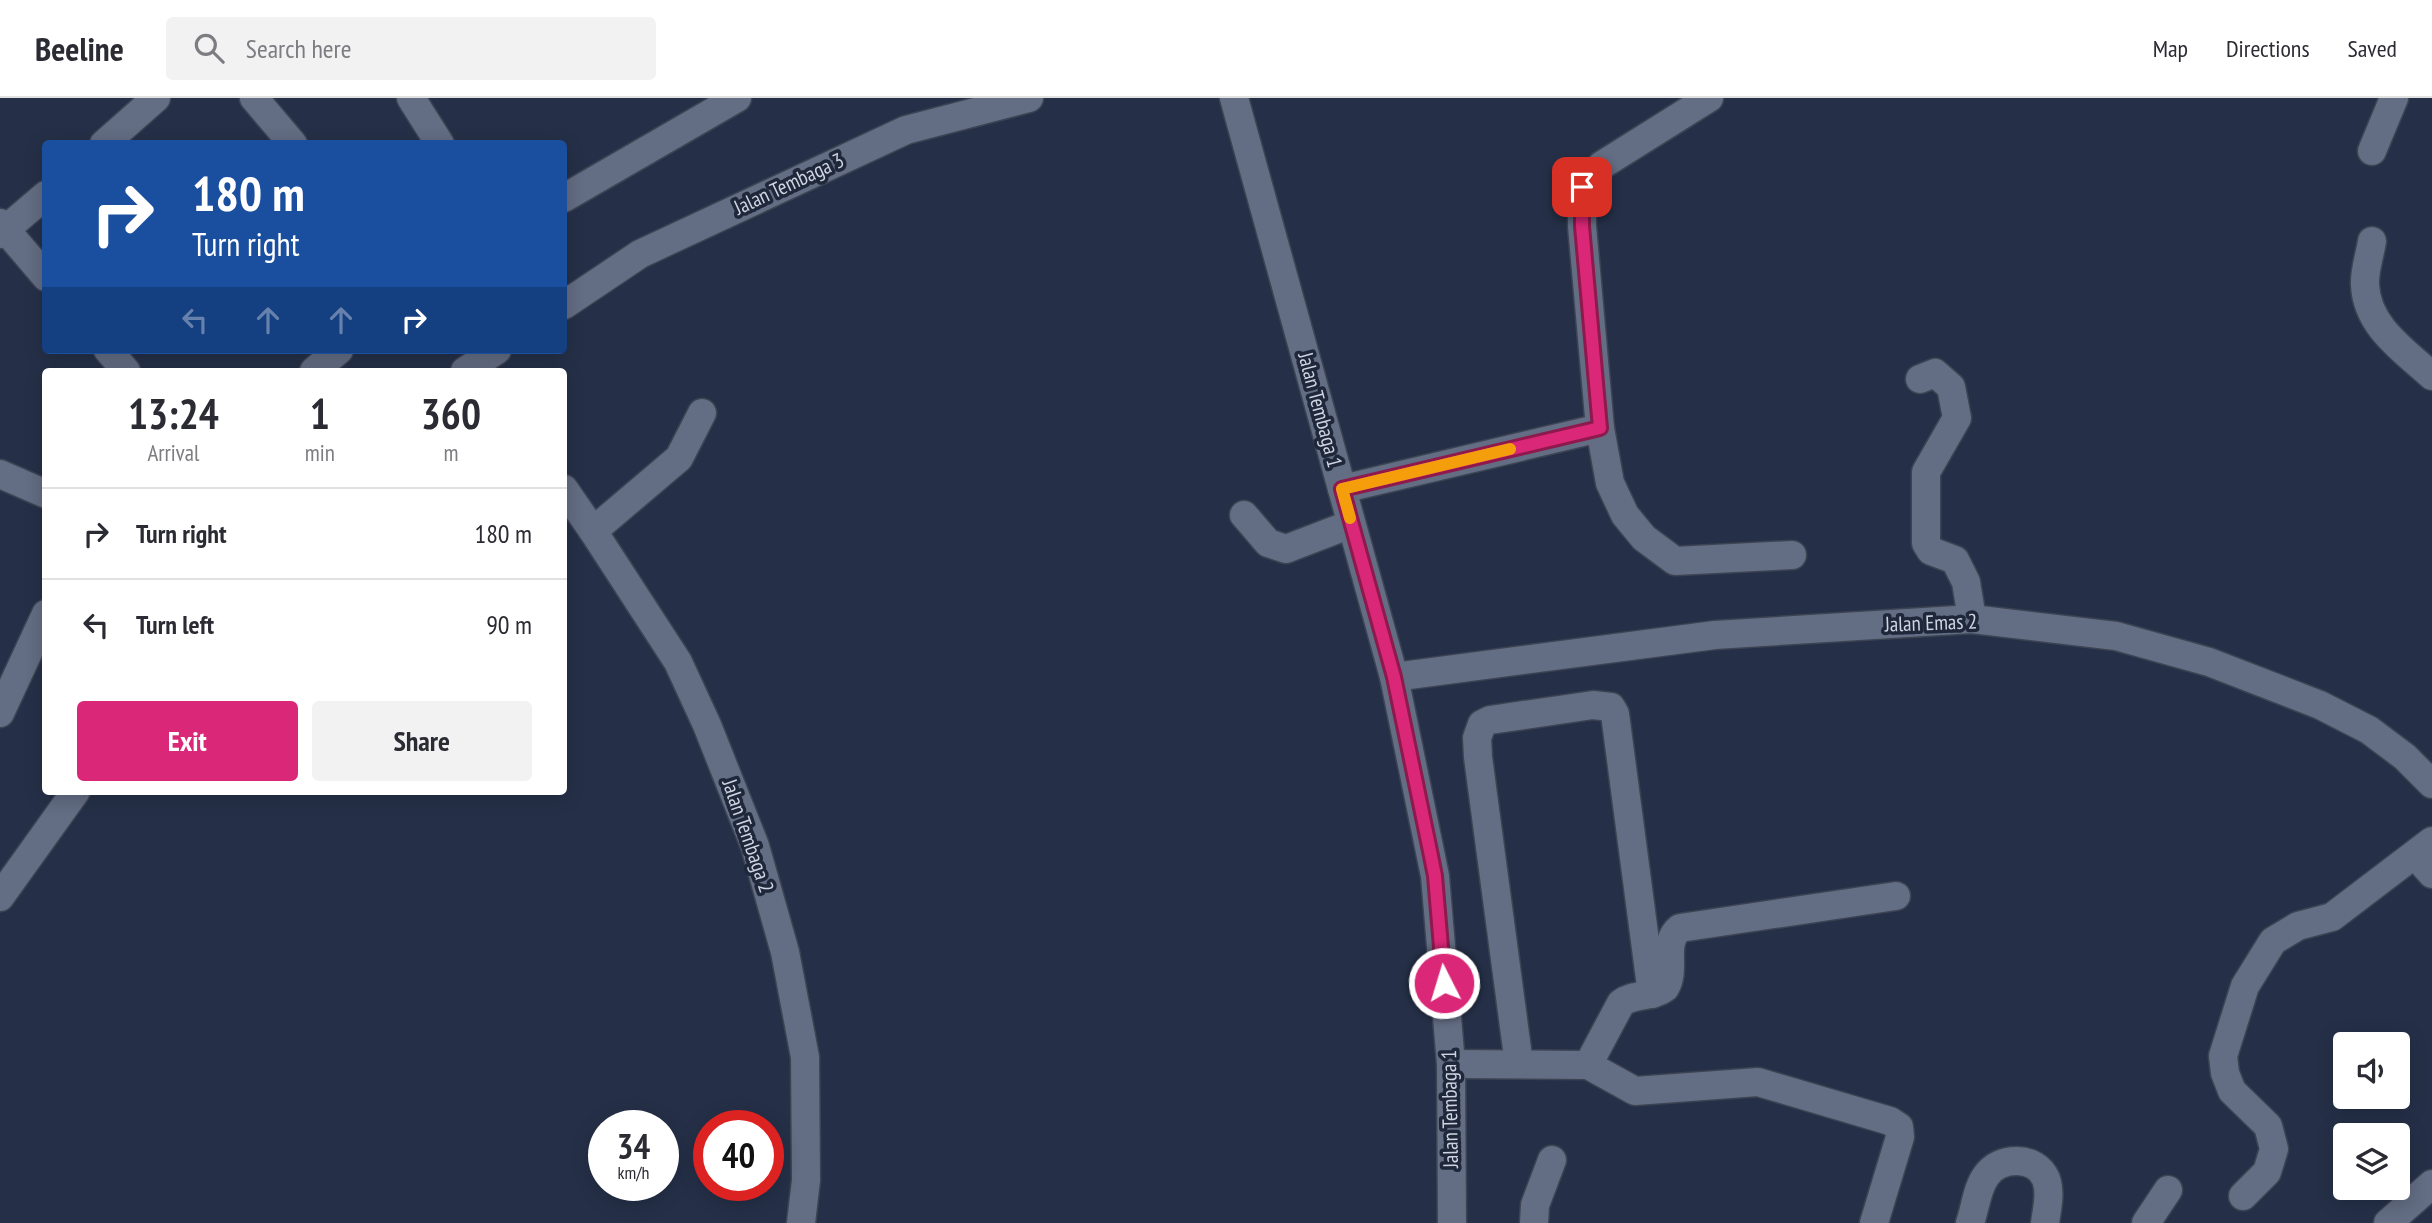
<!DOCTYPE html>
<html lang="en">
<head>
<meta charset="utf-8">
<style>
	body { margin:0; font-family:"PT Sans Narrow",sans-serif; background:#f2f2f3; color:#2b2b33; height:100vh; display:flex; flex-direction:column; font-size:26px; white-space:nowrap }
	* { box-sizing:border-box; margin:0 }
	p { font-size:23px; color:#7c7c81 }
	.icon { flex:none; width:38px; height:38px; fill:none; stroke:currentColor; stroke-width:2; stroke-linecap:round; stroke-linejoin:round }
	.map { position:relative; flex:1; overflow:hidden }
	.details { position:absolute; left:42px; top:270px; width:525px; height:427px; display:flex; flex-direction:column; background:#fff; border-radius:7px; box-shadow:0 4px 18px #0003 }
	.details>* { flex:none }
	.guide { position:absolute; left:42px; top:42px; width:525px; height:214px; border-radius:7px; box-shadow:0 4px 18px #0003; background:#1a4fa0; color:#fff; overflow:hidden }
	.tools { position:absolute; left:2333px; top:934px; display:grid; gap:14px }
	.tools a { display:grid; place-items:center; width:77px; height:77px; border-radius:7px; background:#fff; box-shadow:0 4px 18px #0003; font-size:35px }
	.speed { position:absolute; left:588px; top:1012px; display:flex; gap:14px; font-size:35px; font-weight:700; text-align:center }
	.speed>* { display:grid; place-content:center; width:91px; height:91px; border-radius:50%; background:#fff; box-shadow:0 4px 18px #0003; line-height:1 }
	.speed small { font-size:18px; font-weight:400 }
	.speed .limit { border:10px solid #d22; background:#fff; color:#111 }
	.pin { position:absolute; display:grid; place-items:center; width:60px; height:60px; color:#fff; margin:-30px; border-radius:14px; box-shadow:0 4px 10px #0006 }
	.me { position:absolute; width:77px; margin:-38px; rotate:355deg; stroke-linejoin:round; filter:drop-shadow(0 0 5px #0008) }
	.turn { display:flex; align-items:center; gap:24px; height:147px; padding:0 35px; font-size:32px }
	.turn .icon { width:91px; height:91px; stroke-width:2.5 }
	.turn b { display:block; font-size:49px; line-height:60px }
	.lanes { display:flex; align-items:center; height:66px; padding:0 35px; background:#0003; justify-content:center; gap:35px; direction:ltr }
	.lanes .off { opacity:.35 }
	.eta { display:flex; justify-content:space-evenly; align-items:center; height:119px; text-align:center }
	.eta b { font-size:42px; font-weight:700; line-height:49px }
	.primary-button { display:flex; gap:14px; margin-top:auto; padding:14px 35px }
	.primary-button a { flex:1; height:80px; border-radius:7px; background:#db2777; color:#fff; font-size:28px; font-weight:700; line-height:80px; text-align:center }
	.primary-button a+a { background:#f2f2f3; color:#2b2b33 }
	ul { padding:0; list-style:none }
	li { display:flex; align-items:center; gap:21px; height:91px; padding:0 35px; border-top:2px solid #e1e1e2 }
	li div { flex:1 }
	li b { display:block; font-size:26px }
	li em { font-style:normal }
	header { display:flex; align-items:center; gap:42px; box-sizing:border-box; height:98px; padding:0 35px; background:#fff; border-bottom:2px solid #e1e1e2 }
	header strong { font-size:33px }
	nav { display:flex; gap:38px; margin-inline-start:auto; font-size:24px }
	.search { width:490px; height:63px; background:#f2f2f3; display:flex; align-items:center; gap:18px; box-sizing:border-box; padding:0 24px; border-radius:7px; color:#7c7c81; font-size:26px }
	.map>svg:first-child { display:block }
	.built { fill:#253048; fill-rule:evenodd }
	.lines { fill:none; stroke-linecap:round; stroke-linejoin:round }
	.minor-casing { stroke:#3c4353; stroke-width:31 }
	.minor { stroke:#636d83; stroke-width:28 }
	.route-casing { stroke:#8e194d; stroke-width:18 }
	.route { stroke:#db2777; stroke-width:12 }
	.slow { stroke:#f59e0b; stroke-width:12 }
	.labels { text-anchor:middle; stroke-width:7; stroke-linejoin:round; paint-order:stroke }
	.street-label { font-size:21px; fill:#ced4e1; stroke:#1f273a }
</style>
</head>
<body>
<header>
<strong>Beeline</strong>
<div class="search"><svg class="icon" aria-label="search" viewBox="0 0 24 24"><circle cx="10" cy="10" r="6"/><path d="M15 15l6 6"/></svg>Search here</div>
<nav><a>Map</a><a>Directions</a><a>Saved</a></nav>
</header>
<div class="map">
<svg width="2432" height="1125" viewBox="0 0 2432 1125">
	<rect width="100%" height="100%" fill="#1f273a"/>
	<!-- built -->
	<path class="built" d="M 0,0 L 2432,0 L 2432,1125 L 0,1125 ZM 46,46 L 564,46 L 564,252 L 46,252 ZM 46,273 L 564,273 L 564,693 L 46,693 ZM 2345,947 L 2398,947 L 2398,999 L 2345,999 ZM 604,1027 L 663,1027 L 663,1087 L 604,1087 ZM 709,1027 L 768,1027 L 768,1087 L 709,1087 ZM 2345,1038 L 2398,1038 L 2398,1090 L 2345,1090 Z"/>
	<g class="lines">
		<!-- minor casing -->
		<g class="minor-casing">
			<g id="minor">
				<polyline points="254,0 293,46"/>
				<polyline points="411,0 440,46"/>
				<polyline points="1234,0 1394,579 1435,778 1451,966 1452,1125"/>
				<polyline points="1709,0 1602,67 1582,89 1582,128 1600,330 1610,385 1625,417 1644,440 1675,463 1792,457"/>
				<polyline points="104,46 156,0"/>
				<polyline points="2372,53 2394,0"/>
				<polyline points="564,100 737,0"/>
				<polyline points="0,125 46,179"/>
				<polyline points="0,136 46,97"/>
				<path d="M 2372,143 C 2370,157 2364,173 2365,187 C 2367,229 2405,253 2432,278"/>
				<polyline points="564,207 640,156 906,32 1029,0"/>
				<polyline points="108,252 126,273"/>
				<polyline points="314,273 339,252"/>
				<polyline points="465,273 497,252"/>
				<polyline points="1920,281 1935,275 1951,289 1957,320 1926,374 1926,445 1931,453 1955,462 1966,484 1972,521"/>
				<polyline points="0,376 46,396"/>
				<polyline points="564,391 593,433 678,564 707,627 755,748 785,854 805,959 806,1082 801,1125"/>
				<polyline points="1342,391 1600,330"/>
				<polyline points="1244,417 1268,445 1286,451 1351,426"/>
				<polyline points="593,433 679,360 702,315"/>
				<polyline points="1394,579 1715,537 1972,521 2116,538 2209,564 2320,607 2369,632 2405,659 2432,686"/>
				<polyline points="0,615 46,516"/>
				<polyline points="2415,757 2432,776"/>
				<polyline points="0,799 76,693"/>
				<polyline points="1451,966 1588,967 1635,993 1758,984 1890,1023 1899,1029 1900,1039 1874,1125"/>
				<polyline points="1519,966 1478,659 1477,640 1482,626 1490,622 1593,607 1611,609 1615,616 1652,896"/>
				<path d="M 1588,967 L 1621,905 C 1634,895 1652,900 1665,890 C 1677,871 1661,845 1680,830 L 1896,798"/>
				<polyline points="2243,1098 2267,1074 2274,1051 2268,1028 2232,993 2225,975 2223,958 2245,888 2273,843 2298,828 2332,819 2432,743"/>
				<polyline points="1534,1125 1535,1107 1552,1062"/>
				<path d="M 1970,1125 C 1975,1111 1977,1090 1986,1078 C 1999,1058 2036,1057 2046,1081 C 2051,1095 2047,1111 2045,1125"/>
				<polyline points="2146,1125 2168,1092"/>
				<polyline points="2388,1125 2432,1086"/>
			</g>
		</g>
		<!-- minor -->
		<use href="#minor" class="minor"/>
	</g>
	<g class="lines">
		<!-- route casing -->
		<g class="route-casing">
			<polyline id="route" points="1444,885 1435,778 1430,753 1394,579 1342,391 1600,330 1582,128 1582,89"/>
		</g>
		<!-- route -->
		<use href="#route" class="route"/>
		<!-- slow -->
		<polyline class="slow" points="1350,420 1342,391 1510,351"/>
	</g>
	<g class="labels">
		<!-- street labels -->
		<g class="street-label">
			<text transform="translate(789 86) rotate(-25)" y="7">Jalan Tembaga 3</text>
			<text transform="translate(1320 312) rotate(75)" y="7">Jalan Tembaga 1</text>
			<text transform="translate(1931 525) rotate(-2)" y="7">Jalan Emas 2</text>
			<text transform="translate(748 738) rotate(71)" y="7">Jalan Tembaga 2</text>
			<text transform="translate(1450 1011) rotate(-91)" y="7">Jalan Tembaga 1</text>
		</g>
	</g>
</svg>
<div class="tools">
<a><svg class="icon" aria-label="sound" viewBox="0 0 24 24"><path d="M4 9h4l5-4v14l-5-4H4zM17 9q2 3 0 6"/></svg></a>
<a><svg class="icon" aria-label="layers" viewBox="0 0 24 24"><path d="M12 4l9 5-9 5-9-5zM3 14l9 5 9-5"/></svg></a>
</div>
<div class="speed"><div>34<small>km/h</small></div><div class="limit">40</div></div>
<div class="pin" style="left:1582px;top:89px;background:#d93025"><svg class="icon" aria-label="arrive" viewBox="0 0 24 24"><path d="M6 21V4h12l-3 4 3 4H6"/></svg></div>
<svg class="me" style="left:1444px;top:885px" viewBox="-20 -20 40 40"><circle r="17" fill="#db2777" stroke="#fff" stroke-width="3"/><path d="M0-11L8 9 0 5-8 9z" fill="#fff"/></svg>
<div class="guide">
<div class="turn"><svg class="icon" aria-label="right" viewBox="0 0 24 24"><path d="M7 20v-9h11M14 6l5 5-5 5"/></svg><div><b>180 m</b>Turn right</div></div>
<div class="lanes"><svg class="icon off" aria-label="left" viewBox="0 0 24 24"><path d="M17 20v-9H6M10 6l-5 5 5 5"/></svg><svg class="icon off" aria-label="ahead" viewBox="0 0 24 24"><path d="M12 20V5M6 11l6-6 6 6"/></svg><svg class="icon off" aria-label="ahead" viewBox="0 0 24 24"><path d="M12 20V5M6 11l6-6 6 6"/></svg><svg class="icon" aria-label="right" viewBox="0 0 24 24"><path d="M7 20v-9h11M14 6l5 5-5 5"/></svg></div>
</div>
<section class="details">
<div class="eta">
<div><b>13:24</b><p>Arrival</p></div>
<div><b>1</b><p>min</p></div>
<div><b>360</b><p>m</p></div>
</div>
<ul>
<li><svg class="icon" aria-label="right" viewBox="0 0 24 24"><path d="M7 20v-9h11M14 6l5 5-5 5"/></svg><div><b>Turn right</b></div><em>180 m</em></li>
<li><svg class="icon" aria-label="left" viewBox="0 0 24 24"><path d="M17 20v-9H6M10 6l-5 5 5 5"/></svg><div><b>Turn left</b></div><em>90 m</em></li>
</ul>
<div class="primary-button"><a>Exit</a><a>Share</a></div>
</section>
</div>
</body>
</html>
